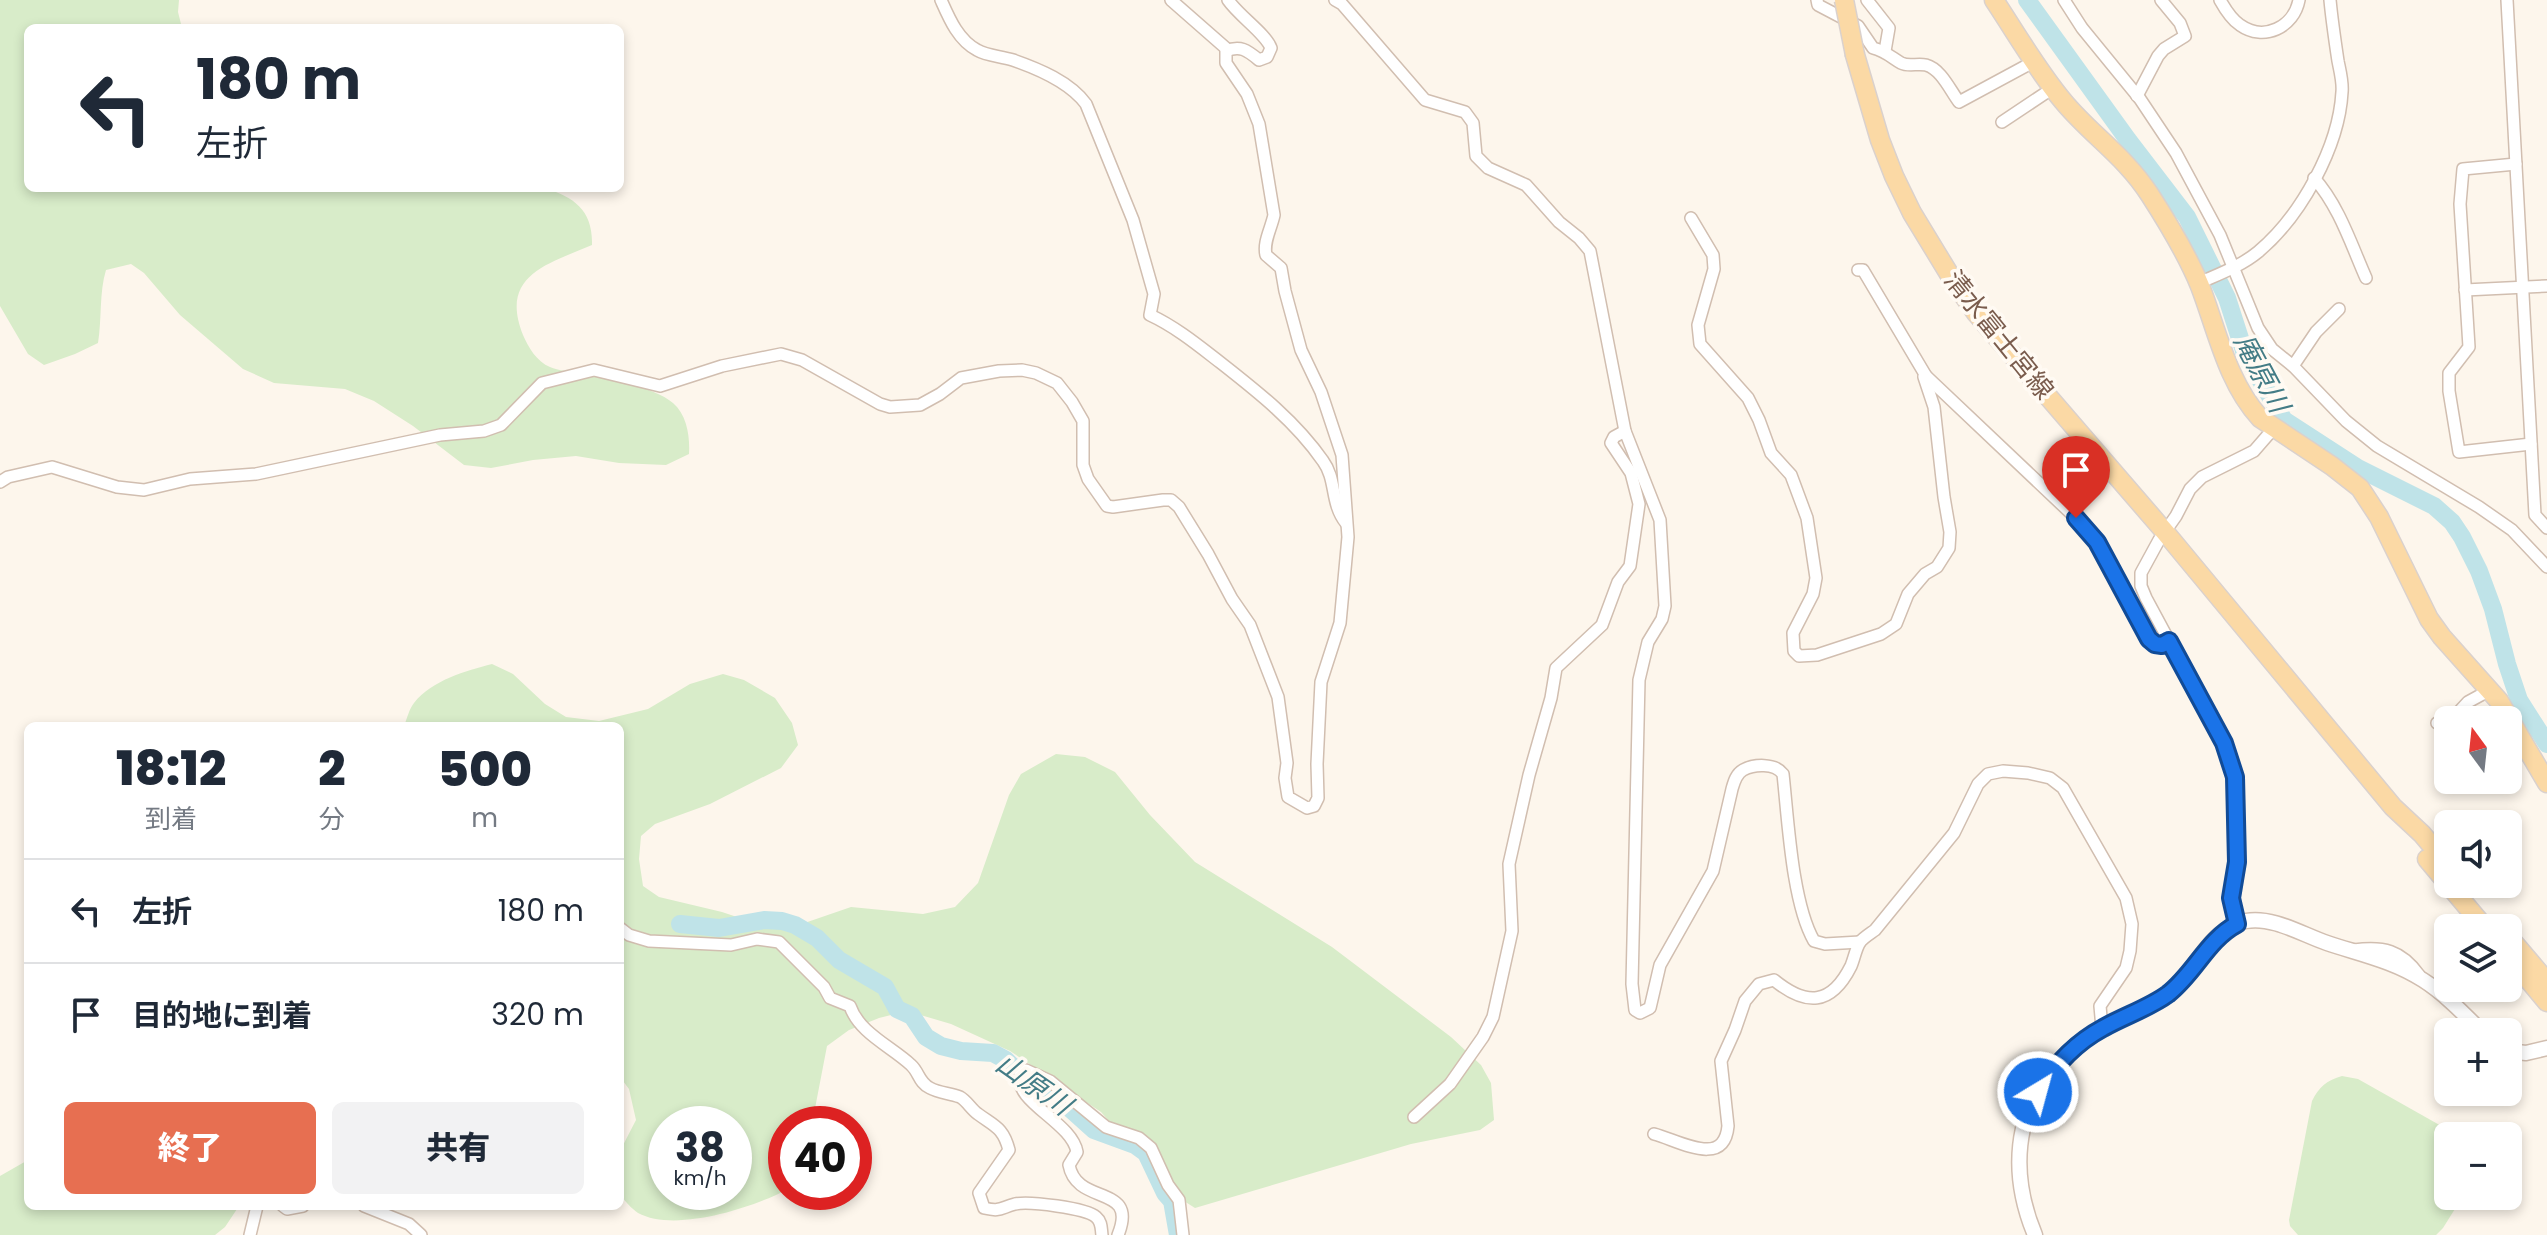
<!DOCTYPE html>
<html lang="ja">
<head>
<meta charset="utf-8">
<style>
	body { margin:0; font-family:Poppins,"Noto Sans JP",sans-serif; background:#f2f2f3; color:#1f2937; height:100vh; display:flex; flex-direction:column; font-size:30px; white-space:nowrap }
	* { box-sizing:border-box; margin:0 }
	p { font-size:26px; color:#747a83 }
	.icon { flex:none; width:44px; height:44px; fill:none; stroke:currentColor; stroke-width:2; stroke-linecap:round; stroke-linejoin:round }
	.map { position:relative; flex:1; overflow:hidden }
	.side { position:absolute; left:24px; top:722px; width:600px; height:488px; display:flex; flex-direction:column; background:#fff; border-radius:12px; box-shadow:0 4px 12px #0003 }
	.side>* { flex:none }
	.hud { position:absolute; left:24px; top:24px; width:600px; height:168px; border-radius:12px; box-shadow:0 4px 12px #0003; background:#fff; color:#1f2937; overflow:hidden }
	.needle { width:52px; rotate:345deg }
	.buttons { position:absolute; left:2434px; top:706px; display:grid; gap:16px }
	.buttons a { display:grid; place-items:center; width:88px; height:88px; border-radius:12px; background:#fff; box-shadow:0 4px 12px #0003; font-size:40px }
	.speed { position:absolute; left:648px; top:1106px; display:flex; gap:16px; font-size:40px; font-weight:700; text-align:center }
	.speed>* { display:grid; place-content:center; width:104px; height:104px; border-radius:50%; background:#fff; box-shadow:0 4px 12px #0003; line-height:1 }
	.speed small { font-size:20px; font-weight:400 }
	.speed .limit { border:12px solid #d22; background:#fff; color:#111 }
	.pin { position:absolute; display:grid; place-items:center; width:68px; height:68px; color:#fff; margin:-82px -34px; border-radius:50% 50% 50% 0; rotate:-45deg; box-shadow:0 0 8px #0007 }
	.pin .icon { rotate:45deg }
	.me { position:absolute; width:88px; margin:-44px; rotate:37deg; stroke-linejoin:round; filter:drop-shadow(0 0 6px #0008) }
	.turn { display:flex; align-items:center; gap:28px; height:168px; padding:0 40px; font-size:36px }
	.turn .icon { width:104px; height:104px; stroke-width:2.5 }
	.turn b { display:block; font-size:56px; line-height:68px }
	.eta { display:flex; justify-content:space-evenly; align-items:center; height:136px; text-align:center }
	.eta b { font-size:48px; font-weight:800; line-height:56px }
	.action { display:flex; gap:16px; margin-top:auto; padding:16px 40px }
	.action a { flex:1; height:92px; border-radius:12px; background:#e76f51; color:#fff; font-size:32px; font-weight:800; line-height:92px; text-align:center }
	.action a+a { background:#f2f2f3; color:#1f2937 }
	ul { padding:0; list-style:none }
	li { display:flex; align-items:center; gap:24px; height:104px; padding:0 40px; border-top:2px solid #e0e1e3 }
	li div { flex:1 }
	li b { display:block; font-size:30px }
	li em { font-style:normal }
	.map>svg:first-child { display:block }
	.green { fill:#d8ecc9; fill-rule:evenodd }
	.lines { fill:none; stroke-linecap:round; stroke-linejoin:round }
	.river { stroke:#bfe3e8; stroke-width:18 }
	.minor-casing { stroke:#d1beb0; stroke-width:14 }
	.tertiary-casing { stroke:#d1beb0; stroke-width:17 }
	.primary-casing { stroke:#dad1cd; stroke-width:21 }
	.minor { stroke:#fff; stroke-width:11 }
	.tertiary { stroke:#fff; stroke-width:14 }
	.primary { stroke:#fbd9a5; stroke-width:18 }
	.primary-bridge-casing { stroke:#dad1cd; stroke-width:21; stroke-linecap:butt }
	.primary-bridge { stroke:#fbd9a5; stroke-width:18 }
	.route-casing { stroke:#114b97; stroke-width:20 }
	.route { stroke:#1a73e8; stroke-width:14 }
	.labels { text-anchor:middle; stroke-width:7; stroke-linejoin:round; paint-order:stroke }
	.street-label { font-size:26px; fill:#7a5c4d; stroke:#fffaf3 }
	.water-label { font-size:28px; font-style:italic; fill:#437c86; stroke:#fffaf3 }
</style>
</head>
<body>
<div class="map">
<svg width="2547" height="1235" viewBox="0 0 2547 1235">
	<rect width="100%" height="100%" fill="#fdf6ec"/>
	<!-- green -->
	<g class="green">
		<path d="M 0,0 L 179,0 L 178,12 L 182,28 L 28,28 L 28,188 L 544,188 C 575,197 593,211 592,245 C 548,264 499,275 523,335 C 528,347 537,362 550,367 C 558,371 571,371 580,373 C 606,379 653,386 673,403 C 687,415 690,436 689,454 L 666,465 L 619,463 L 576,456 L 533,460 L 491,468 L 464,465 L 413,426 L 374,401 L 345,389 L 274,383 L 243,369 L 180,315 L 144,273 L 131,264 L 106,270 C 99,293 102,319 98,343 L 75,354 L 44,365 L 28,354 L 0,306 Z"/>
		<path d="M 492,664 L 513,674 L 545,704 L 566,717 L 599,721 L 648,709 L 690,684 L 723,674 L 744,680 L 775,698 L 792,723 L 798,745 L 781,768 L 710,804 L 655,824 L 641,836 L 639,859 L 643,886 L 659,897 L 722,912 L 761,925 L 790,928 L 851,907 L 923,914 L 955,907 L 978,883 L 1009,795 L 1021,774 L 1056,754 L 1085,757 L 1115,772 L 1150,815 L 1195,862 L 1332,947 L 1451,1037 L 1481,1065 L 1491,1083 L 1494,1120 L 1480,1130 L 1411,1144 L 1195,1208 L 1176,1196 L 1101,1112 L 1010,1051 L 951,1024 L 907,1011 L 879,1018 L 849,1030 L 827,1046 L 812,1124 L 786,1124 L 786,1190 C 752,1208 675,1233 638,1213 C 632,1209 625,1201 620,1195 L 620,1151 L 636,1120 L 629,1089 L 620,1077 L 620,726 L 404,726 C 407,719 409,709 414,703 C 432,680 466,671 492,664 ZM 666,1124 L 734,1124 L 734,1192 L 666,1192 Z"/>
		<path d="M 2342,1076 L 2358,1079 L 2459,1136 L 2448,1136 L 2448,1196 L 2463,1196 L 2443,1228 L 2436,1235 L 2298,1235 L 2290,1226 L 2289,1220 L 2312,1101 C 2319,1087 2327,1080 2342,1076 Z"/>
		<polygon points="28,1160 28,1206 239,1206 225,1227 215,1235 0,1235 0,1176"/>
	</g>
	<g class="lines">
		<!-- river -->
		<g class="river">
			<polyline points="2027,0 2128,140 2187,217 2227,298 2245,354 2284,420 2358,468 2434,506 2452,522 2462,537 2479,571 2493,609 2507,664 2519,700 2547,744"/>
			<polyline points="680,924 719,928 764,920 782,921 795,925 817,938 839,960 885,987 897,1009 912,1016 926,1037 941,1046 961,1051 993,1053 1006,1060 1024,1078 1055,1095 1094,1130 1135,1145 1146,1153 1165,1193 1172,1201 1178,1235"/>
		</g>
		<!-- minor casing -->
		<g class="minor-casing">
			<g id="minor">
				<path d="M 941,0 C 949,18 958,40 977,50 C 987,56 1001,56 1013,60 C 1039,69 1070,82 1086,104 L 1133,220 L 1154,294 L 1150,315 C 1176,327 1199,346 1221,363 C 1258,392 1296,422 1323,461 C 1337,480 1330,503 1346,523"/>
				<polyline points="1171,0 1228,50"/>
				<path d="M 1335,0 L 1342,4 L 1425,100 L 1465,112 L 1473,123 L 1476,156 L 1488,168 L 1526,185 L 1559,222 L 1579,238 L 1590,251 L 1625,431 L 1660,520 L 1665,606 L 1662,619 L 1648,642 L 1639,680 L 1632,984 L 1635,1010 L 1640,1013 L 1650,1008 L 1660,965 L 1713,871 L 1732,789 C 1734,782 1736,774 1743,770 C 1754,764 1775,763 1783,774 C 1788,819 1792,903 1814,941 L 1825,944 L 1860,942"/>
				<path d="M 1817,0 L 1818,5 L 1858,26 L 1873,48 C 1885,51 1891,57 1901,63 C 1909,67 1917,63 1926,65 C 1941,69 1950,90 1959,102 L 2035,61"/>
				<polyline points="1867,0 1889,28 1885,51"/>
				<polyline points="2064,0 2082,28 2140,99 2176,153 2220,235 2258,328 2272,349 2293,366 2346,421 2377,446 2479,507 2512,530 2547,567"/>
				<path d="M 2220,0 C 2225,9 2231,19 2240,25 C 2264,42 2294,27 2299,0"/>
				<polyline points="2507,0 2535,515 2547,528"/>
				<polyline points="2137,96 2158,56 2164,49 2185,36 2180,23 2161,0"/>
				<polyline points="2002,122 2053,88"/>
				<polyline points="2516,164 2463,169 2460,204 2469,347 2449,373 2449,391 2459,452 2531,444"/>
				<path d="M 2314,178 C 2339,206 2351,244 2366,278"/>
				<polyline points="1691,218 1713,255 1714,269 1698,325 1700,344 1748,398 1759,420 1771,453 1791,475 1807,518 1816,578 1813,594 1793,633 1794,651 1799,656 1817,655 1881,634 1896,624 1908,594 1925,574 1937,567 1949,548 1950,532 1944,497 1934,407 1924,377 1926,376"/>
				<path d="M 1858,270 L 1863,270 L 1926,376 L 2076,518 L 2097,542 L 2149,639 C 2157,646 2161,646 2169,641"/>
				<path d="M 2199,283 C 2219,274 2241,266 2258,252 C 2301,216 2339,147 2342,92 C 2343,82 2340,71 2338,61 C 2335,41 2332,21 2330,0"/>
				<polyline points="2465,290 2547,286"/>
				<polyline points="2293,366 2316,332 2339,309"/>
				<path d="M 0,482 L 8,477 L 52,467 L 117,487 L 144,490 L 190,479 L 256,474 L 440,435 L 484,431 L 501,425 L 542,383 L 594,370 L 660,386 L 722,366 L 781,354 L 802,360 L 880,404 L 890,407 L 920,405 L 940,394 L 961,378 L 999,371 L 1022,370 L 1036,373 L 1057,383 L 1072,402 L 1083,421 L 1083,465 L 1088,479 L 1107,506 L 1113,507 L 1163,500 L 1171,500 L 1179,507 L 1208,554 L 1232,599 L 1250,625 L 1278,697 L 1287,763 L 1285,778 L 1288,797 L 1307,808 L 1314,806 L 1318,798 L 1317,764 L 1321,682 L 1340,623 L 1348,537 L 1342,455 L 1321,392 L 1301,350 L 1285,291 L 1281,268 L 1266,255 C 1263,242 1271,229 1274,215 L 1259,124 L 1247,94 L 1226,63 L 1226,51 C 1240,45 1247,50 1259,60 L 1267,57 L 1271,48 C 1266,34 1239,16 1228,0"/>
				<polyline points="2437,723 2456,715 2468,702 2490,690"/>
				<polyline points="2237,924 2231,898 2237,862 2235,777 2224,743 2146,598 2141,586 2141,573 2159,540 2176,516 2190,489 2202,477 2254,451 2274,428"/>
				<path d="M 620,928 L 629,935 L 649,941 L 731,945 L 757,939 L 779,942 L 824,987 L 830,998 L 850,1006 C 859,1033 892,1047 911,1065 C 919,1072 919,1083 930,1088 C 939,1093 950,1093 960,1097 C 967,1101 971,1109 978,1114 C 994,1126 1003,1127 1009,1150 L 979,1193 L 984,1208 C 1001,1212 1000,1208 1015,1204 C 1029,1201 1086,1208 1096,1217 C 1102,1222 1101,1228 1102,1235"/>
				<path d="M 2354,950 C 2383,946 2401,950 2419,975"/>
				<polyline points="1414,1117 1450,1084 1483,1037 1493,1017 1512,931 1509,864 1529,775 1551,698 1556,668 1602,625 1618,582 1630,566 1639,504 1631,473 1611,443 1614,437 1625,431"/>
				<path d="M 1654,1134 C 1678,1140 1724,1169 1728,1126 L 1721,1061 L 1735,1030 L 1745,1001 L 1759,984 L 1774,980 C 1806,1006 1831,1006 1851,966 C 1854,959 1856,948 1860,942 C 1863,938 1871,933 1875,930 L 1954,833 L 1978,784 L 1988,774 L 2003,771 L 2028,773 L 2050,778 L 2063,788 L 2126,898 L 2132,924 L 2130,951 L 2126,968 L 2100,1006 L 2102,1028"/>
				<polyline points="283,1206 287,1209 303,1206"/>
				<polyline points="364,1206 409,1224 421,1235"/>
				<polyline points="250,1235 257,1206"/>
				<path d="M 1118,1235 C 1139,1183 1077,1207 1069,1165 L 1077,1152 C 1072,1122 1013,1102 1020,1074 L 1026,1070 L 1050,1081 L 1106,1127 L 1139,1138 L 1151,1148 L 1168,1185 L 1179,1200 L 1183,1235"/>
			</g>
		</g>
		<!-- tertiary casing -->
		<g class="tertiary-casing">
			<g id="tertiary">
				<polyline points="2508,1051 2526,1053 2547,1048"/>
				<path d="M 2035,1235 C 2005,1163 2017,1088 2083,1040 C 2110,1020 2147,1013 2173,990 C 2196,968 2212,927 2246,921 C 2273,916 2303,935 2327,943 C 2360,954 2394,961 2423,980 C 2445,994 2464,1014 2482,1032"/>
			</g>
		</g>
		<!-- primary casing -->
		<g class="primary-casing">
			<g id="primary">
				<path d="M 1994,0 C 2016,33 2037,70 2063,101 C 2091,135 2125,156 2150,195 C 2168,223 2187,254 2200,286 C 2217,330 2227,382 2260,418 L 2332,466 L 2360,488 L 2379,517 L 2429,619 L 2442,637 L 2499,701 L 2547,783"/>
				<polyline points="1855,55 1880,140 1894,176 1912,213 1954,282 1976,313 2165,532 2393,807 2422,834 2448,865"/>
				<polyline points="2427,859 2485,928"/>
				<polyline points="2508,936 2547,982"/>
				<polyline points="2508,955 2547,1002"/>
			</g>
		</g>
		<!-- minor -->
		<use href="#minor" class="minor"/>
		<!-- tertiary -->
		<use href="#tertiary" class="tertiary"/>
		<!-- primary -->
		<use href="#primary" class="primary"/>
		<!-- primary-bridge casing -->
		<g class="primary-bridge-casing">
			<polyline id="primary-bridge" points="1844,0 1855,55"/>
		</g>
		<!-- primary-bridge -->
		<use href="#primary-bridge" class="primary-bridge"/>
	</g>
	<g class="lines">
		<!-- route casing -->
		<g class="route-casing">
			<path id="route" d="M 2038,1092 C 2054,1066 2075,1043 2103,1028 C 2124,1016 2149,1008 2168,994 C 2195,973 2207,940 2237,924 L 2231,898 L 2237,862 L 2235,777 L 2224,743 L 2169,641 L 2162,645 L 2155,644 L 2149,639 L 2097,542 L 2076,518"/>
		</g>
		<!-- route -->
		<use href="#route" class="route"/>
	</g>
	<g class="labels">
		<!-- street labels -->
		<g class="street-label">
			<text transform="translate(1999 335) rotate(51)" y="9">清水富士宮線</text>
		</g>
		<!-- water labels -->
		<g class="water-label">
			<text transform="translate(2262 373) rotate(62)" y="10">庵原川</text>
			<text transform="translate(1034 1084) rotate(35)" y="10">山原川</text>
		</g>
	</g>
</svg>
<div class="buttons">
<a><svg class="needle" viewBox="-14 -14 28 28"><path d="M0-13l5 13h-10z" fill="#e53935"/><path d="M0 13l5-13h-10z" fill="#747a83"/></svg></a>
<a><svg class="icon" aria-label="sound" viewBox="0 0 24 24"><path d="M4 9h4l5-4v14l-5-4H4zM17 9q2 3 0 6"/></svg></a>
<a><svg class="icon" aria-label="layers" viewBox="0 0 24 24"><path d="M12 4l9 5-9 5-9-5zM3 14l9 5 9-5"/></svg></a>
<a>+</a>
<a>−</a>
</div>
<div class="speed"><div>38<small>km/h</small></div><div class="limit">40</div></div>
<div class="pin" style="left:2076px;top:518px;background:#d93025"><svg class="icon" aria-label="arrive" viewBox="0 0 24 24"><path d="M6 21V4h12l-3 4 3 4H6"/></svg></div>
<svg class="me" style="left:2038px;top:1092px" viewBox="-20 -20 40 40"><circle r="17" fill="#1a73e8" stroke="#fff" stroke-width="3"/><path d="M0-11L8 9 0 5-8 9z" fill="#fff"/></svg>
<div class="hud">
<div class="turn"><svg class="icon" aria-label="left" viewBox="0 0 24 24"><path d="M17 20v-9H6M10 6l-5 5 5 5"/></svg><div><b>180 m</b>左折</div></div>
</div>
<section class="side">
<div class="eta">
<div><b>18:12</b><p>到着</p></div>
<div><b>2</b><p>分</p></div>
<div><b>500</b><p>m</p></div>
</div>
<ul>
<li><svg class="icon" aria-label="left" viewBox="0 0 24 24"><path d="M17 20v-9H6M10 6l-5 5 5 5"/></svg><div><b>左折</b></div><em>180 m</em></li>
<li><svg class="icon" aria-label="arrive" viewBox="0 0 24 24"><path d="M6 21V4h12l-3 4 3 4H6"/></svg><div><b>目的地に到着</b></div><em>320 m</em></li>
</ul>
<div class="action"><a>終了</a><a>共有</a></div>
</section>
</div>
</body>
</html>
